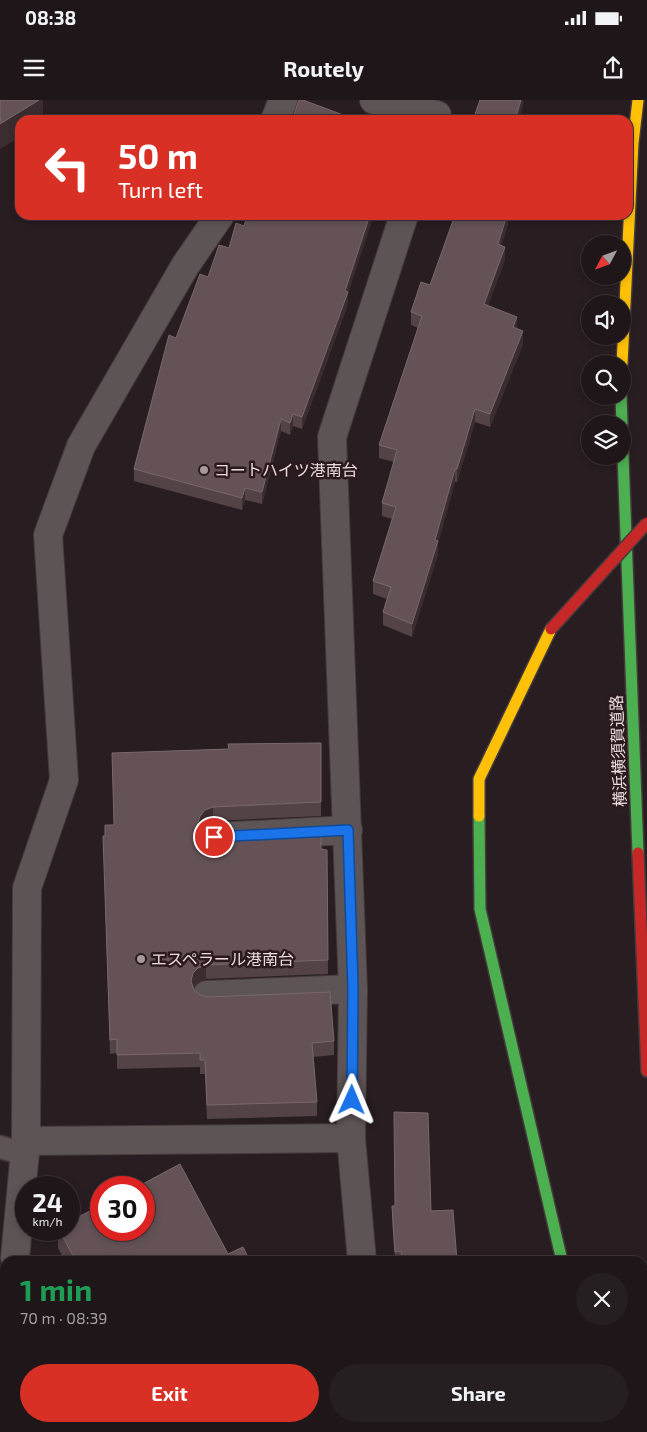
<!DOCTYPE html>
<html lang="en">
<head>
<meta charset="utf-8">
<style>
	body { margin:0; font-family:"Exo 2","Noto Sans JP",sans-serif; background:#261f21; color:#f1f3f6; height:100vh; display:flex; flex-direction:column; font-size:19px; white-space:nowrap }
	* { box-sizing:border-box; margin:0 }
	p { font-size:16px; color:#a19fa2 }
	.icon { flex:none; width:28px; height:28px; fill:none; stroke:currentColor; stroke-width:2; stroke-linecap:round; stroke-linejoin:round }
	.map { position:relative; flex:1; overflow:hidden }
	.side { position:absolute; left:0px; top:1156px; width:648px; height:176px; display:flex; flex-direction:column; background:#1e1618; border-radius:15px 15px 0 0; box-shadow:0 2px 8px #0003,0 0 0 1px #3c3537 }
	.side>* { flex:none }
	.hud { position:absolute; left:15px; top:15px; width:618px; height:105px; border-radius:15px; box-shadow:0 2px 8px #0003,0 0 0 1px #3c3537; background:#d93025; color:#fff; overflow:hidden }
	.needle { width:32px; rotate:229deg }
	.controls { position:absolute; left:581px; top:135px; display:grid; gap:10px }
	.controls a { display:grid; place-items:center; width:50px; height:50px; border-radius:50%; background:#1e1618; box-shadow:0 2px 8px #0003,0 0 0 1px #3c3537; font-size:25px }
	.speed { position:absolute; left:15px; top:1076px; display:flex; gap:10px; font-size:25px; font-weight:700; text-align:center }
	.speed>* { display:grid; place-content:center; width:65px; height:65px; border-radius:50%; background:#1e1618; box-shadow:0 2px 8px #0003,0 0 0 1px #3c3537; line-height:1 }
	.speed small { font-size:12px; font-weight:400 }
	.speed .limit { border:8px solid #d22; background:#fff; color:#111 }
	.pin { position:absolute; display:grid; place-items:center; width:42px; height:42px; color:#fff; margin:-21px; border:2px solid #fff; border-radius:50%; box-shadow:0 1px 5px #0007 }
	.me { position:absolute; width:55px; margin:-28px; rotate:1deg; stroke-linejoin:round; filter:drop-shadow(0 0 4px #0008) }
	.turn { display:flex; align-items:center; gap:18px; height:105px; padding:0 20px; font-size:22px }
	.turn .icon { width:65px; height:65px; stroke-width:2.5 }
	.turn b { display:block; font-size:35px; line-height:42px }
	.round { display:grid; place-items:center; flex:none; width:52px; height:52px; border-radius:26px; background:#261f21 }
	.headline { display:flex; align-items:center; justify-content:space-between; height:85px; padding:0 20px }
	h1 { font-size:30px; font-weight:700; line-height:38px; color:#1e9e55 }
	.primary-button { display:flex; gap:10px; margin-top:auto; padding:10px 20px }
	.primary-button a { flex:1; height:58px; border-radius:30px; background:#d93025; color:#fff; font-size:20px; font-weight:700; line-height:58px; text-align:center }
	.primary-button a+a { background:#261f21; color:#f1f3f6 }
	.status { display:flex; justify-content:space-between; align-items:center; height:35px; padding:0 25px; background:#1e1618; direction:ltr }
	.status svg { height:14px; fill:currentColor }
	header { display:flex; justify-content:space-between; align-items:center; height:65px; padding:0 20px; background:#1e1618; font-size:22px; font-weight:700 }
	.map>svg:first-child { display:block }
	.lines { fill:none; stroke-linecap:round; stroke-linejoin:round }
	.lane-casing { stroke:#443a3c; stroke-width:25 }
	.street-casing { stroke:#443a3c; stroke-width:30 }
	.fast-casing { stroke:#443a3c; stroke-width:14 }
	.slow-casing { stroke:#443a3c; stroke-width:14 }
	.jam-casing { stroke:#443a3c; stroke-width:14 }
	.lane { stroke:#5d5456; stroke-width:22 }
	.street { stroke:#5d5456; stroke-width:28 }
	.fast { stroke:#4caf50; stroke-width:11 }
	.slow { stroke:#ffc107; stroke-width:11 }
	.jam { stroke:#c62828; stroke-width:11 }
	.jam-bridge-casing { stroke:#443a3c; stroke-width:14; stroke-linecap:butt }
	.jam-bridge { stroke:#c62828; stroke-width:11 }
	.wall { fill:#534246 }
	.shaded-wall { fill:#3b2c30 }
	.building { fill:#645257; stroke:#79686c }
	.route-casing { stroke:#114b97; stroke-width:12 }
	.route { stroke:#1a73e8; stroke-width:9 }
	.poi-dot { fill:#a6999c; stroke:#2c191e; stroke-width:2 }
	.labels { text-anchor:middle; stroke-width:5; stroke-linejoin:round; paint-order:stroke }
	.poi-label { font-size:16px; fill:#eadcde; stroke:#2c191e; text-anchor:start }
	.street-label { font-size:16px; fill:#eadcde; stroke:#2c191e }
</style>
</head>
<body>
<div class="status"><b>08:38</b><svg viewBox="0 0 49 12"><path d="M0 12V9h3v3zM5 12V6h3v6zM10 12V3h3v9zM15 12V0h3v12zM26 1h20v11H26zM47 4h2v5h-2z"/></svg></div>
<header><svg class="icon" aria-label="menu" viewBox="0 0 24 24"><path d="M4 6h16M4 12h16M4 18h16"/></svg>Routely<svg class="icon" aria-label="share" viewBox="0 0 24 24"><path d="M12 15V3M7 8l5-5 5 5M5 13v7h14v-7"/></svg></header>
<div class="map">
<svg width="647" height="1332" viewBox="0 0 647 1332">
	<rect width="100%" height="100%" fill="#281d20"/>
	<g class="lines">
		<!-- lane casing -->
		<g class="lane-casing">
			<polyline id="lane" points="0,1047 25,1054"/>
		</g>
		<!-- street casing -->
		<g class="street-casing">
			<g id="street">
				<polyline points="374,0 437,15"/>
				<polyline points="275,20 283,0"/>
				<polyline points="214,737 348,730"/>
				<polyline points="207,895 353,889"/>
				<polyline points="26,1041 351,1038"/>
				<polyline points="17,1161 15,1158 26,1041 27,788 64,680 48,435 81,346 185,166 220,115"/>
				<polyline points="362,1161 351,1038 353,889 332,337 404,115"/>
				<polyline points="98,1328 100,1332"/>
				<polyline points="387,1328 389,1332"/>
			</g>
		</g>
		<!-- fast casing -->
		<g class="fast-casing">
			<g id="fast">
				<polyline points="621,296 622,324"/>
				<polyline points="622,330 638,753"/>
				<polyline points="479,716 480,809 562,1161"/>
				<polyline points="586,1328 586,1332"/>
			</g>
		</g>
		<!-- slow casing -->
		<g class="slow-casing">
			<g id="slow">
				<polyline points="622,264 633,43 638,0"/>
				<polyline points="479,716 479,679 551,529"/>
			</g>
		</g>
		<!-- jam casing -->
		<g class="jam-casing">
			<polyline id="jam" points="638,753 647,971"/>
		</g>
		<!-- lane -->
		<use href="#lane" class="lane"/>
		<!-- street -->
		<use href="#street" class="street"/>
		<!-- fast -->
		<use href="#fast" class="fast"/>
		<!-- slow -->
		<use href="#slow" class="slow"/>
		<!-- jam -->
		<use href="#jam" class="jam"/>
		<!-- jam-bridge casing -->
		<g class="jam-bridge-casing">
			<polyline id="jam-bridge" points="551,529 647,423"/>
		</g>
		<!-- jam-bridge -->
		<use href="#jam-bridge" class="jam-bridge"/>
	</g>
	<!-- wall -->
	<g class="wall">
		<polygon points="502,146 505,160 488,205 517,228 523,244 490,327 475,322 457,382 455,382 438,443 438,454 412,537 383,525 383,512 387,499 373,494 373,481 392,419 382,416 382,403 394,362 379,358 379,345 418,228 411,225 411,212 430,185"/>
		<polygon points="208,177 348,194 348,204 302,329 293,326 290,335 281,331 262,404 245,400 242,410 134,381 134,369 176,238"/>
		<polygon points="321,643 321,716 213,721 205,724 200,730 201,732 207,737 214,739 327,750 328,874 206,879 198,882 193,888 194,890 200,895 334,941 334,955 313,957 317,1002 317,1016 207,1019 205,974 200,974 200,967 117,969 117,953 110,954 103,736 105,736 114,725 112,653 228,649"/>
		<polygon points="392,1106 431,1111 457,1161 395,1161 392,1120"/>
		<polygon points="58,1130 69,1130 228,1154 250,1161 65,1161 58,1148"/>
		<polygon points="153,1328 321,1328 323,1332 155,1332"/>
		<rect x="433" y="1328" width="34" height="4"/>
	</g>
	<!-- shaded-wall -->
	<g class="shaded-wall">
		<polygon points="39,0 43,0 43,20 20,20 20,37 0,49 0,24"/>
		<polygon points="521,0 523,0 523,6 519,20 515,20"/>
		<polygon points="370,115 374,115 348,194 348,204 302,329 302,317 345,191"/>
		<polygon points="507,115 511,115 498,157 498,144"/>
		<polygon points="505,147 505,160 484,217 484,204"/>
		<polygon points="517,217 517,230 513,227"/>
		<polygon points="523,231 523,244 490,327 490,314"/>
		<polygon points="475,309 475,322 457,382 457,369"/>
		<polygon points="293,314 293,326 290,335 290,323"/>
		<polygon points="281,319 281,331 262,404 262,392"/>
		<polygon points="455,369 455,382 438,443 438,454 412,537 412,524"/>
		<polygon points="245,388 245,400 242,410 242,398"/>
		<polygon points="213,707 213,721 205,724 200,730 198,723 200,716 205,710"/>
		<polygon points="206,865 206,879 198,882 193,887 191,881 193,873 198,868"/>
	</g>
	<!-- building -->
	<g class="building">
		<polygon points="0,0 39,0 0,24"/>
		<polygon points="299,0 303,0 354,19 355,16 366,20 292,20"/>
		<polygon points="480,0 521,0 515,20 473,20"/>
		<polygon points="257,115 370,115 345,191 348,192 302,317 293,314 290,323 281,319 262,392 245,388 242,398 134,369 169,235 176,238 200,174 208,177 219,145 229,148 236,123 244,126 246,119 254,121"/>
		<polygon points="455,115 507,115 498,144 505,147 484,204 517,217 513,227 523,231 490,314 475,309 457,369 455,369 435,440 438,441 412,524 383,512 391,487 373,481 396,407 382,403 397,350 379,345 422,216 411,212 421,182 430,185"/>
		<polygon points="321,643 321,702 213,707 205,710 200,716 198,723 201,732 207,737 214,739 321,733 321,749 327,750 328,860 206,865 198,868 193,873 191,881 194,890 200,895 208,897 330,892 334,941 312,943 317,1002 207,1005 205,960 200,960 200,953 117,955 117,939 110,940 103,736 105,736 105,725 114,725 112,653 229,649 228,644"/>
		<polygon points="394,1012 428,1013 431,1111 453,1110 457,1161 402,1161 401,1151 395,1152 392,1106 395,1106"/>
		<polygon points="180,1064 228,1154 243,1147 250,1161 76,1161 59,1130 69,1130 69,1122 101,1105 101,1130 144,1130 144,1088 135,1088"/>
		<polygon points="164,1328 321,1328 323,1332 166,1332"/>
	</g>
	<g class="lines">
		<!-- route casing -->
		<g class="route-casing">
			<polyline id="route" points="214,737 348,730 353,889 352,1000"/>
		</g>
		<!-- route -->
		<use href="#route" class="route"/>
	</g>
	<!-- markers -->
	<g class="poi-dot">
		<circle cx="204" cy="370" r="5"/>
		<circle cx="141" cy="859" r="5"/>
	</g>
	<g class="labels">
		<!-- poi labels -->
		<g class="poi-label">
			<text x="214" y="376">コートハイツ港南台</text>
			<text x="151" y="865">エスペラール港南台</text>
		</g>
		<!-- street labels -->
		<g class="street-label">
			<text transform="translate(618 651) rotate(-92)" y="6">横浜横須賀道路</text>
		</g>
	</g>
</svg>
<div class="controls">
<a><svg class="needle" viewBox="-14 -14 28 28"><path d="M0-13l5 13h-10z" fill="#e53935"/><path d="M0 13l5-13h-10z" fill="#a19fa2"/></svg></a>
<a><svg class="icon" aria-label="sound" viewBox="0 0 24 24"><path d="M4 9h4l5-4v14l-5-4H4zM17 9q2 3 0 6"/></svg></a>
<a><svg class="icon" aria-label="search" viewBox="0 0 24 24"><circle cx="10" cy="10" r="6"/><path d="M15 15l6 6"/></svg></a>
<a><svg class="icon" aria-label="layers" viewBox="0 0 24 24"><path d="M12 4l9 5-9 5-9-5zM3 14l9 5 9-5"/></svg></a>
</div>
<div class="speed"><div>24<small>km/h</small></div><div class="limit">30</div></div>
<div class="pin" style="left:214px;top:737px;background:#d93025"><svg class="icon" aria-label="arrive" viewBox="0 0 24 24"><path d="M6 21V4h12l-3 4 3 4H6"/></svg></div>
<svg class="me" style="left:352px;top:1000px" viewBox="-20 -20 40 40"><path d="M0-17L14 15 0 8-14 15z" fill="#1a73e8" stroke="#fff" stroke-width="4"/></svg>
<div class="hud">
<div class="turn"><svg class="icon" aria-label="left" viewBox="0 0 24 24"><path d="M17 20v-9H6M10 6l-5 5 5 5"/></svg><div><b>50 m</b>Turn left</div></div>
</div>
<section class="side">
<div class="headline"><div><h1>1 min</h1><p>70 m · 08:39</p></div><a class="round"><svg class="icon" aria-label="close" viewBox="0 0 24 24"><path d="M6 6l12 12M18 6L6 18"/></svg></a></div>
<div class="primary-button"><a>Exit</a><a>Share</a></div>
</section>
</div>
</body>
</html>
